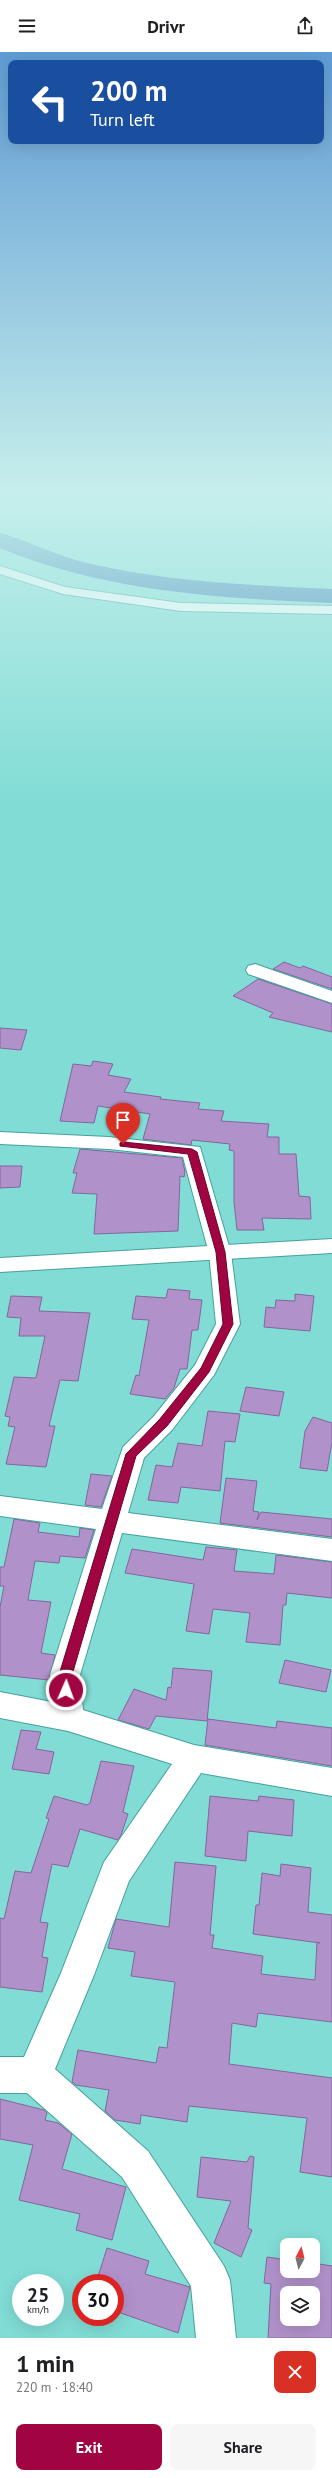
<!DOCTYPE html>
<html lang="en">
<head>
<meta charset="utf-8">
<style>
	body { margin:0; font-family:"PT Sans",sans-serif; background:#f6f6f6; color:#202124; height:100vh; display:flex; flex-direction:column; font-size:15px; white-space:nowrap }
	* { box-sizing:border-box; margin:0 }
	p { font-size:13px; color:#757577 }
	.icon { flex:none; width:22px; height:22px; fill:none; stroke:currentColor; stroke-width:2; stroke-linecap:round; stroke-linejoin:round }
	.map { position:relative; height:2286px; overflow:hidden }
	.details { display:flex; flex-direction:column; background:#fff; flex:1 }
	.details>* { flex:none }
	.top-card { position:absolute; left:8px; top:8px; width:316px; height:84px; border-radius:8px; box-shadow:0 4px 16px #0002; background:#1a4fa0; color:#fff; overflow:hidden }
	.needle { width:26px; rotate:7deg }
	.tools { position:absolute; left:280px; top:2186px; display:grid; gap:8px }
	.tools a { display:grid; place-items:center; width:40px; height:40px; border-radius:8px; background:#fff; box-shadow:0 4px 16px #0002; font-size:20px }
	.speed { position:absolute; left:12px; top:2222px; display:flex; gap:8px; font-size:20px; font-weight:700; text-align:center }
	.speed>* { display:grid; place-content:center; width:52px; height:52px; border-radius:50%; background:#fff; box-shadow:0 4px 16px #0002; line-height:1 }
	.speed small { font-size:10px; font-weight:400 }
	.speed .limit { border:6px solid #d22; background:#fff; color:#111 }
	.pin { position:absolute; display:grid; place-items:center; width:34px; height:34px; color:#fff; margin:-41px -17px; border-radius:50% 50% 50% 0; rotate:-45deg; box-shadow:0 0 4px #0007 }
	.pin .icon { rotate:45deg }
	.me { position:absolute; width:44px; margin:-22px; rotate:2deg; stroke-linejoin:round; filter:drop-shadow(0 0 3px #0008) }
	.turn { display:flex; align-items:center; gap:14px; height:84px; padding:0 16px; font-size:18px }
	.turn .icon { width:52px; height:52px; stroke-width:2.5 }
	.turn b { display:block; font-size:28px; line-height:34px }
	.round { display:grid; place-items:center; flex:none; width:42px; height:42px; border-radius:8px; background:#f6f6f6 }
	.summary { display:flex; align-items:center; justify-content:space-between; height:68px; padding:0 16px }
	h1 { font-size:24px; font-weight:700; line-height:30px }
	.primary-button { display:flex; gap:8px; margin-top:auto; padding:8px 16px }
	.primary-button a { flex:1; height:46px; border-radius:8px; background:#a10541; color:#fff; font-size:16px; font-weight:700; line-height:46px; text-align:center }
	.primary-button a+a { background:#f6f6f6; color:#202124 }
	header { display:flex; justify-content:space-between; align-items:center; height:52px; padding:0 16px; background:#fff; font-size:18px; font-weight:700 }
	.map>svg:first-child { display:block }
	.lines { fill:none; stroke-linecap:round; stroke-linejoin:round }
	.river { fill:#3376b4; fill-rule:evenodd }
	.building { fill:#b191ca; stroke:#84669c; fill-rule:evenodd }
	.minor-casing { stroke:#44a19b; stroke-width:2 }
	.tertiary-casing { stroke:#44a19b; stroke-width:2 }
	.minor { fill:#fff; fill-rule:evenodd }
	.tertiary { fill:#fff; fill-rule:evenodd }
	.route { fill:#a10541; stroke:#69032a }
</style>
</head>
<body>
<header><svg class="icon" aria-label="menu" viewBox="0 0 24 24"><path d="M4 6h16M4 12h16M4 18h16"/></svg>Drivr<svg class="icon" aria-label="share" viewBox="0 0 24 24"><path d="M12 15V3M7 8l5-5 5 5M5 13v7h14v-7"/></svg></header>
<div class="map">
<svg width="332" height="2286" viewBox="0 0 332 2286">
	<rect width="100%" height="100%" fill="#80dcd5"/>
	<g class="lines">
		<!-- river -->
		<path class="river" d="M 0,481 C 29,489 57,504 87,511 C 167,530 250,533 332,537 L 332,551 C 219,546 106,540 0,496 Z"/>
	</g>
	<!-- building -->
	<g class="building">
		<polygon points="284,910 300,916 303,914 332,925 332,937 273,917"/>
		<polygon points="258,927 332,952 332,980 269,965 273,961 233,944"/>
		<polygon points="0,976 27,978 21,998 0,996"/>
		<polygon points="93,1009 113,1012 108,1023 131,1027 124,1040 161,1045 160,1047 200,1051 198,1057 224,1059 221,1069 269,1072 267,1085 279,1085 279,1102 296,1102 299,1144 310,1145 311,1167 262,1166 264,1178 237,1178 234,1150 234,1099 229,1098 230,1092 192,1088 191,1093 143,1087 150,1062 98,1054 94,1071 60,1069 73,1012 91,1014"/>
		<polygon points="80,1097 182,1106 185,1120 184,1125 180,1124 178,1179 94,1182 97,1142 72,1141 77,1121 73,1121"/>
		<polygon points="0,1114 22,1114 20,1135 0,1136"/>
		<polygon points="168,1237 190,1239 189,1247 202,1248 198,1278 192,1278 187,1317 180,1317 174,1336 165,1347 130,1342 136,1323 139,1324 149,1268 132,1267 136,1244 166,1246"/>
		<polygon points="295,1242 314,1244 310,1279 264,1275 266,1255 275,1256 276,1248 295,1249"/>
		<polygon points="11,1244 42,1245 39,1259 90,1261 78,1329 60,1328 49,1374 55,1374 46,1415 6,1412 15,1375 8,1374 10,1365 5,1364 14,1325 36,1326 45,1284 19,1284 21,1266 7,1265"/>
		<polygon points="246,1335 284,1340 279,1364 240,1359"/>
		<polygon points="208,1359 240,1362 235,1390 225,1389 220,1439 181,1435 178,1451 148,1448 156,1413 172,1415 178,1391 202,1394"/>
		<polygon points="313,1365 332,1371 332,1390 327,1419 300,1416 305,1379"/>
		<polygon points="91,1422 112,1424 101,1455 85,1453"/>
		<polygon points="226,1426 257,1429 253,1459 259,1460 257,1468 261,1460 332,1467 332,1485 220,1471"/>
		<polygon points="14,1467 40,1471 38,1480 79,1485 80,1476 94,1478 85,1506 60,1504 59,1511 35,1509 28,1548 51,1550 41,1601 55,1603 49,1628 0,1623 0,1555 4,1534 0,1534 0,1515 4,1515"/>
		<polygon points="206,1495 237,1498 234,1519 274,1522 276,1503 332,1510 332,1546 287,1541 286,1553 283,1553 280,1593 246,1590 250,1561 213,1557 209,1582 186,1579 194,1532 125,1521 132,1497 203,1508"/>
		<polygon points="285,1608 331,1618 326,1640 279,1631"/>
		<polygon points="173,1616 212,1619 207,1669 156,1664 149,1677 118,1668 134,1637 166,1648 168,1635 171,1636"/>
		<polygon points="208,1667 276,1676 277,1669 332,1676 332,1714 205,1693"/>
		<polygon points="21,1678 41,1680 36,1697 54,1700 49,1722 12,1717"/>
		<polygon points="101,1709 134,1714 123,1760 128,1762 121,1783 118,1788 80,1777 68,1815 52,1812 40,1870 48,1871 42,1905 48,1906 42,1940 0,1935 0,1866 4,1867 15,1819 31,1821 49,1767 46,1766 54,1744 87,1753 90,1751"/>
		<polygon points="210,1744 258,1749 259,1744 294,1748 292,1784 248,1779 246,1809 205,1804"/>
		<polygon points="175,1810 216,1814 210,1883 214,1883 212,1896 263,1904 261,1922 315,1928 317,1890 320,1891 253,1882 256,1853 259,1853 262,1821 280,1824 281,1812 311,1816 308,1860 332,1863 332,1970 258,1961 256,1975 232,1971 229,2012 332,2026 332,2125 300,2120 307,2066 189,2054 187,2070 141,2063 140,2072 115,2068 105,2059 109,2038 76,2033 72,2030 78,1998 156,2011 159,1995 167,1996 175,1930 131,1924 135,1900 108,1896 116,1867 169,1875"/>
		<polygon points="0,2047 44,2058 47,2061 45,2068 58,2071 72,2082 62,2117 126,2135 112,2188 76,2178 80,2162 19,2148 33,2093 0,2087"/>
		<polygon points="250,2104 254,2105 248,2176 252,2178 241,2205 214,2191 231,2149 197,2145 201,2105 247,2110"/>
		<polygon points="107,2196 149,2209 145,2222 190,2235 178,2281 115,2259 115,2231 96,2231"/>
		<path d="M 267,2205 L 287,2208 L 287,2219 L 313,2219 L 313,2211 L 332,2214 L 332,2286 L 268,2286 L 271,2232 L 264,2231 ZM 287,2241 L 313,2241 L 313,2267 L 287,2267 Z"/>
	</g>
	<g class="lines">
		<!-- minor casing -->
		<g class="minor-casing">
			<g id="minor">
				<polygon points="0,514 65,535 181,551 332,554 332,562 181,559 63,542 0,522"/>
				<polygon points="255,912 332,939 332,951 248,922 246,918 248,914"/>
				<polygon points="0,1080 109,1085 200,1095 231,1201 240,1272 214,1323 172,1378 144,1406 128,1461 332,1487 332,1509 122,1481 80,1623 83,1658 194,1693 332,1716 332,1744 201,1721 129,1829 94,1923 55,2017 148,2099 224,2214 230,2228 236,2286 196,2286 191,2234 122,2125 27,2041 0,2041 0,2005 24,2005 61,1921 104,1810 172,1712 68,1679 0,1666 0,1640 52,1650 50,1623 96,1477 0,1464 0,1444 102,1457 123,1395 154,1364 195,1313 216,1272 209,1201 183,1105 109,1097 0,1092"/>
			</g>
		</g>
		<!-- tertiary casing -->
		<g class="tertiary-casing">
			<polygon id="tertiary" points="332,1187 332,1201 0,1220 0,1206"/>
		</g>
		<!-- minor -->
		<use href="#minor" class="minor"/>
		<!-- tertiary -->
		<use href="#tertiary" class="tertiary"/>
	</g>
	<!-- sky -->
	<linearGradient id="sky" x2="0" y2="1"><stop stop-color="#5f9bd3"/><stop offset="0.58" stop-color="#c6efec"/><stop offset="1" stop-color="#c6efec" stop-opacity="0"/></linearGradient>
	<rect width="332" height="757" fill="url(#sky)"/>
	<!-- route -->
	<polygon class="route" points="123,1090 192,1097 197,1100 225,1200 233,1272 209,1320 167,1374 136,1404 72,1623 72,1638 66,1643 60,1638 59,1623 126,1402 159,1368 201,1316 223,1272 216,1200 188,1102 120,1094 120,1091"/>
</svg>
<div class="tools">
<a><svg class="needle" viewBox="-14 -14 28 28"><path d="M0-13l5 13h-10z" fill="#e53935"/><path d="M0 13l5-13h-10z" fill="#757577"/></svg></a>
<a><svg class="icon" aria-label="layers" viewBox="0 0 24 24"><path d="M12 4l9 5-9 5-9-5zM3 14l9 5 9-5"/></svg></a>
</div>
<div class="speed"><div>25<small>km/h</small></div><div class="limit">30</div></div>
<div class="pin" style="left:123px;top:1092px;background:#d93025"><svg class="icon" aria-label="arrive" viewBox="0 0 24 24"><path d="M6 21V4h12l-3 4 3 4H6"/></svg></div>
<svg class="me" style="left:66px;top:1638px" viewBox="-20 -20 40 40"><circle r="17" fill="#a10541" stroke="#fff" stroke-width="3"/><path d="M0-11L8 9 0 5-8 9z" fill="#fff"/></svg>
<div class="top-card">
<div class="turn"><svg class="icon" aria-label="left" viewBox="0 0 24 24"><path d="M17 20v-9H6M10 6l-5 5 5 5"/></svg><div><b>200 m</b>Turn left</div></div>
</div>
</div>
<section class="details">
<div class="summary"><div><h1>1 min</h1><p>220 m · 18:40</p></div><a class="round" style="background:#d93025;color:#fff"><svg class="icon" aria-label="close" viewBox="0 0 24 24"><path d="M6 6l12 12M18 6L6 18"/></svg></a></div>
<div class="primary-button"><a>Exit</a><a>Share</a></div>
</section>
</body>
</html>
